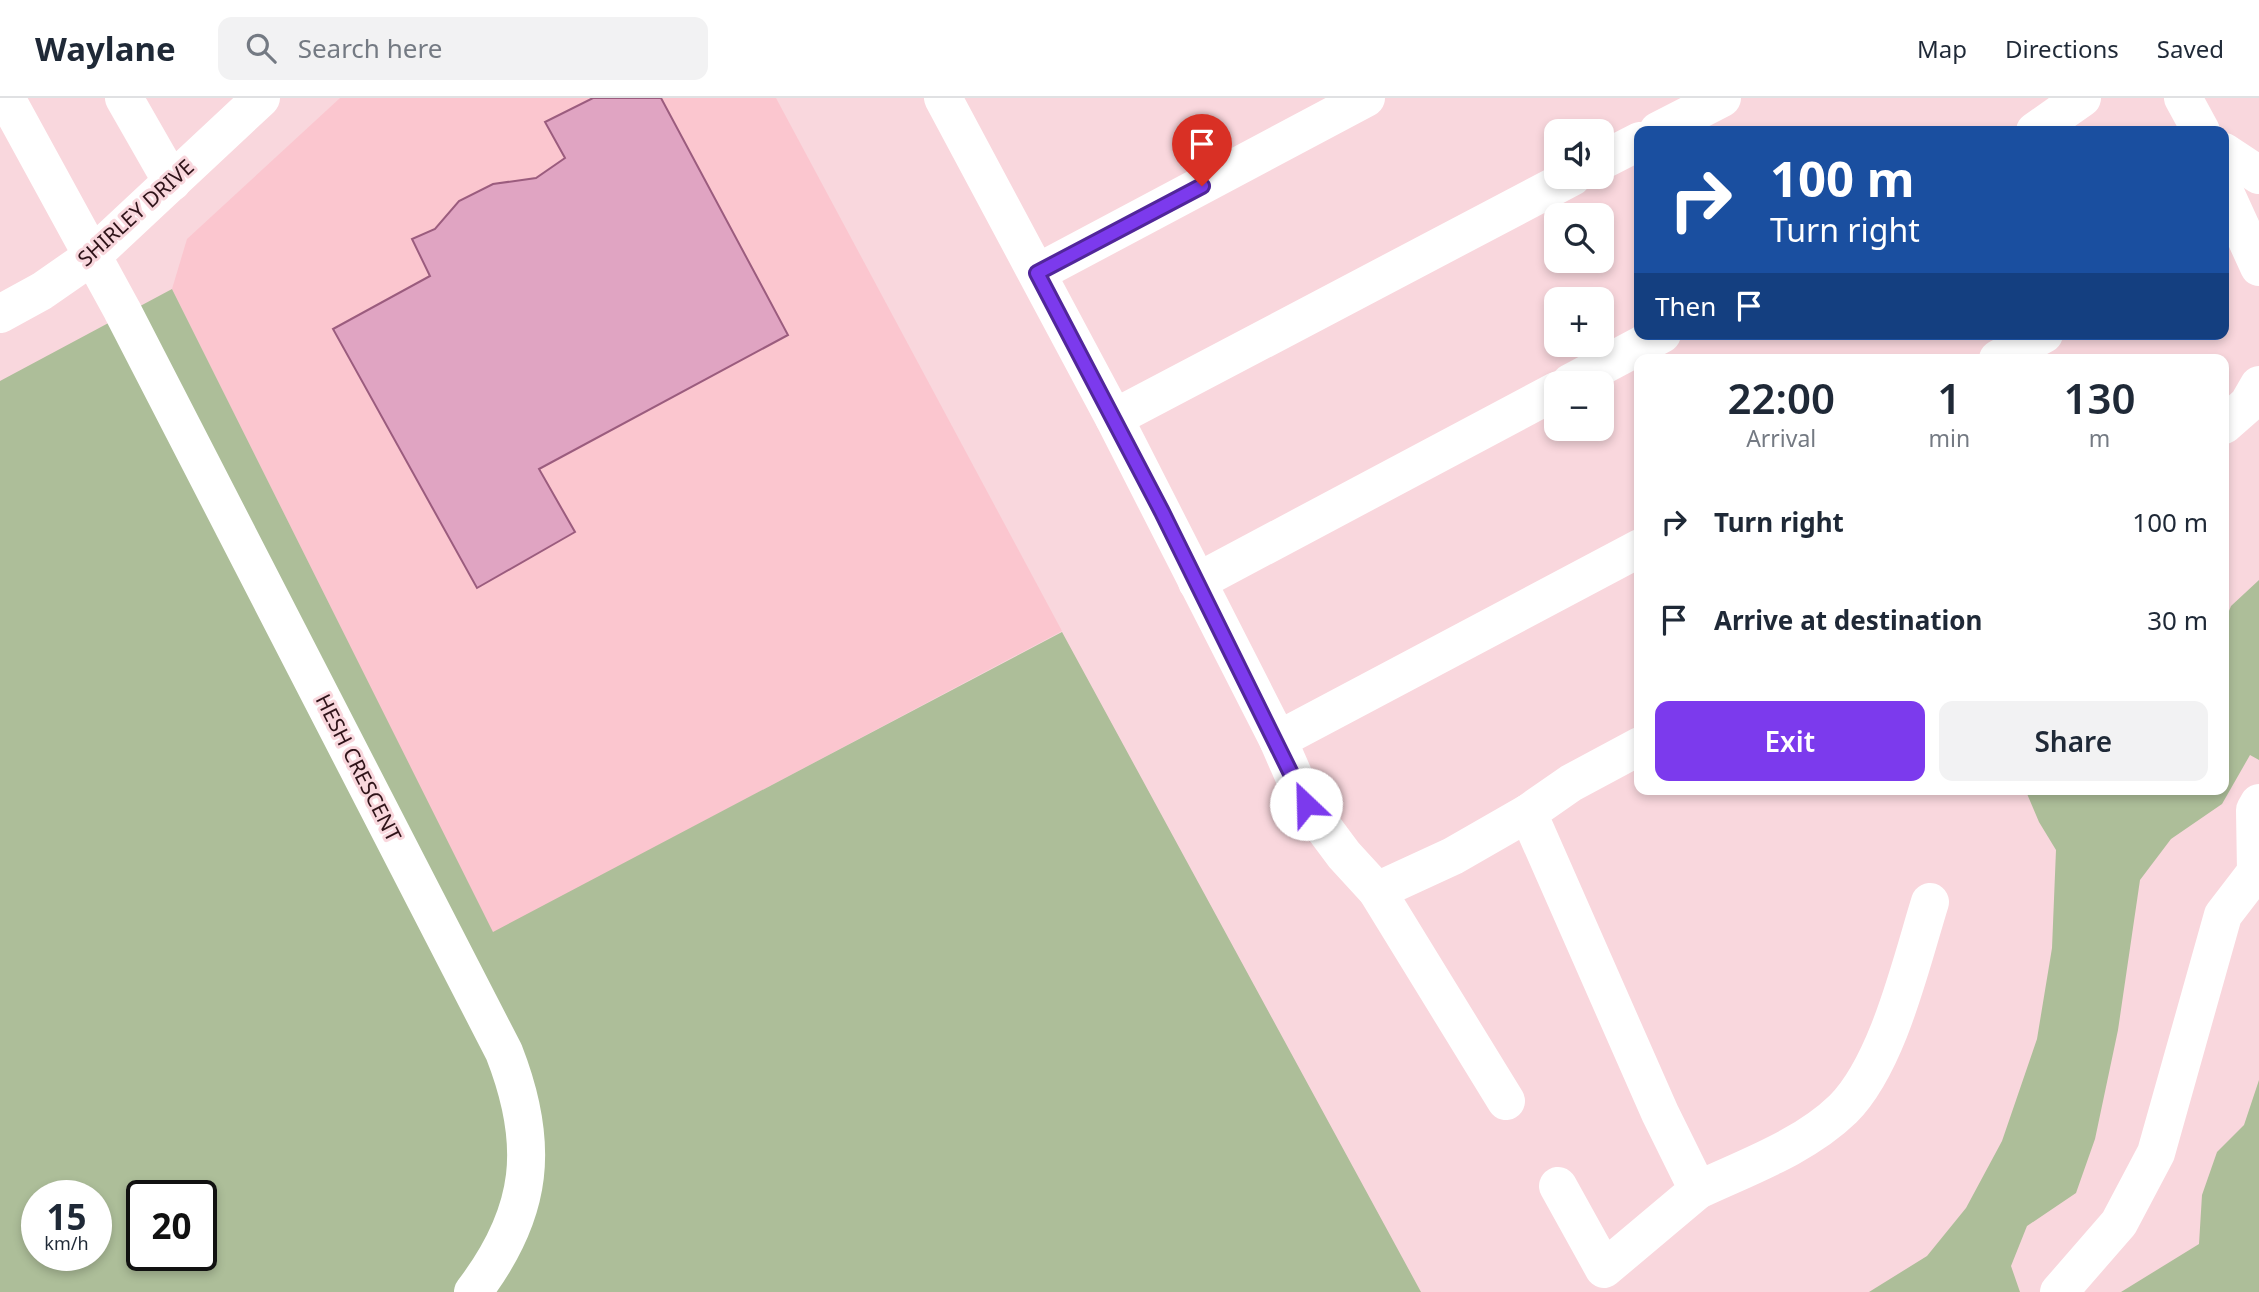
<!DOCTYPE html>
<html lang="en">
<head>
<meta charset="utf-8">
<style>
	body { margin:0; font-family:"Noto Sans",sans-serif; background:#f2f2f3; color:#1f2937; height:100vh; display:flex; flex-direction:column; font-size:26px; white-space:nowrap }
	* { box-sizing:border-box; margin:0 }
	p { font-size:23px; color:#747a83 }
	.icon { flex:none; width:38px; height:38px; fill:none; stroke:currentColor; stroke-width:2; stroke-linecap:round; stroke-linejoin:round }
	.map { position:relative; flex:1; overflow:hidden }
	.details { position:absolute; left:1634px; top:256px; width:595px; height:441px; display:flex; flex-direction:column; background:#fff; border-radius:14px; box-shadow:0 4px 10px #0003 }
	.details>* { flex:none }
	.hud { position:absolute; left:1634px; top:28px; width:595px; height:214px; border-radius:14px; box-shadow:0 4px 10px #0003; background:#1a4fa0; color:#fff; overflow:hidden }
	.fabs { position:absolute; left:1544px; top:21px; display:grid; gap:14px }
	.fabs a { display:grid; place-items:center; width:70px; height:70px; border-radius:14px; background:#fff; box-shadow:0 4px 10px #0003; font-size:35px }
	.speed { position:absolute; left:21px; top:1082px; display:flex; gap:14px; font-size:35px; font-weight:700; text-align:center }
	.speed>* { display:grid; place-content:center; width:91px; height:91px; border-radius:50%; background:#fff; box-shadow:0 4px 10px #0003; line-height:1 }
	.speed small { font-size:18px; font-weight:400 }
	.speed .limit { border:4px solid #111; border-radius:10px; background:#fff; color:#111 }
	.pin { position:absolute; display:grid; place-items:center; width:60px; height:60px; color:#fff; margin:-72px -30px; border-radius:50% 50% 50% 0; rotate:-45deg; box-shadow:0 0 7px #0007 }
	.pin .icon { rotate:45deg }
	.me { position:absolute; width:77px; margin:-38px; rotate:336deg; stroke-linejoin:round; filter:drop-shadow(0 0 5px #0008) }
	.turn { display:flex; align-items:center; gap:24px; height:147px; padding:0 21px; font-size:32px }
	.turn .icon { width:91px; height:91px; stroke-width:2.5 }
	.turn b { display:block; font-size:49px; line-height:60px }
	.then { display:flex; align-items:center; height:66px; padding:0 21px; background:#0003; gap:14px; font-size:26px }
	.eta { display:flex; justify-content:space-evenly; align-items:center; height:119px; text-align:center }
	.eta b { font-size:42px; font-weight:600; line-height:49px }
	.cta { display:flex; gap:14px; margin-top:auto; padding:14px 21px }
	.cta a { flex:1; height:80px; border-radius:14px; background:#7c3aed; color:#fff; font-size:28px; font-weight:600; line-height:80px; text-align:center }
	.cta a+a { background:#f2f2f3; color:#1f2937 }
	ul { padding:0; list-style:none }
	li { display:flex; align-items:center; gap:21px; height:98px; padding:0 21px }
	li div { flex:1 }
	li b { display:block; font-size:26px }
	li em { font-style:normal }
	header { display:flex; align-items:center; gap:42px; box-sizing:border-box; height:98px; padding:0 35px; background:#fff; border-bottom:2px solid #e0e1e3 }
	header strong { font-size:33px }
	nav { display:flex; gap:38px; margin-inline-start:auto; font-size:24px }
	.search { width:490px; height:63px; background:#f2f2f3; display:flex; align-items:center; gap:18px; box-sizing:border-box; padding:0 24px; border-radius:14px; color:#747a83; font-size:26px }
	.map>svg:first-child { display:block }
	.built { fill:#fbc6cf }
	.green { fill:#adbe99; fill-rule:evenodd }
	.building { fill:#e0a4c2; stroke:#9b5c7e; stroke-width:2 }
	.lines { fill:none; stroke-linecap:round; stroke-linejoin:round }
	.minor { stroke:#fff; stroke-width:38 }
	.route-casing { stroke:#51269a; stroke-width:18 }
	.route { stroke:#7c3aed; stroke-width:12 }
	.labels { text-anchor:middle; stroke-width:6; stroke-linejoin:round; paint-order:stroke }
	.street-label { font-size:21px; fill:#2f1319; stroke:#f9d7dd }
</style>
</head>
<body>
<header>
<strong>Waylane</strong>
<div class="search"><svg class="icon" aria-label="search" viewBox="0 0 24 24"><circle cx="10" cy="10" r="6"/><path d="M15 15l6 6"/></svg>Search here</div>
<nav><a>Map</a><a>Directions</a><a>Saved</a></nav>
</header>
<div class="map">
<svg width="2259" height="1194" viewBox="0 0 2259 1194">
	<rect width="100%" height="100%" fill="#f9d7dd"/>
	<!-- built -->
	<polygon class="built" points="340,0 776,0 1062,533 493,835 172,191 187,141"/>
	<!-- green -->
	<g class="green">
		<path d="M 172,191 L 493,834 L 1062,534 L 1421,1194 L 0,1194 L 0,283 ZM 37,1097 L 96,1097 L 96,1157 L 37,1157 ZM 142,1097 L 201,1097 L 201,1157 L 142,1157 Z"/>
		<polygon points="2259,482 2259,662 2250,657 2222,706 2171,741 2140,782 2118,932 2095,1041 2076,1095 2027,1128 2011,1168 2020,1194 1869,1194 1927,1158 1966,1110 2002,1043 2037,941 2052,850 2056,752 2039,724 2025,691 2224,691 2224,525 2231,508"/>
		<polygon points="2259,982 2259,1194 2121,1194 2199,1146 2202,1097 2217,1054 2244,1027"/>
	</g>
	<!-- building -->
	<polygon class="building" points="593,0 661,0 788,237 539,371 575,434 477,490 333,231 430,178 412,141 435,131 459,103 493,86 536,80 565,60 545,24"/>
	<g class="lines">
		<!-- minor -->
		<g class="minor">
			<path d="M 6,0 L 122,212 L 504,954 C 540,1046 534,1114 473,1194"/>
			<polyline points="124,0 172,84"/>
			<polyline points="943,0 1114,320 1278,642 1306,706 1344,757 1377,793 1506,1003"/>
			<polyline points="2183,0 2201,33"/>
			<polyline points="1658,33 1722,0"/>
			<polyline points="2035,33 2082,0"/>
			<polyline points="2224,54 2259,77"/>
			<polyline points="1601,63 1640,43"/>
			<polyline points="2224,92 2259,169"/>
			<polyline points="1037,175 1366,0"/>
			<polyline points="0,216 42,193 91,159 261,0"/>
			<polyline points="1998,261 2044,236"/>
			<polyline points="1570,285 1662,236"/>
			<polyline points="1114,320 1572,79"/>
			<polyline points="2224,327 2248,306 2259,287"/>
			<polyline points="1197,484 1556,293"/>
			<polyline points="1278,642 1640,450"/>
			<polyline points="2259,705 2255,712 2256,774 2259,776"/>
			<polyline points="1377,793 1453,758 1528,715"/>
			<polyline points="1558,1088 1604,1171 1698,1092 1660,1015 1528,715 1571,685 1640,648"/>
			<path d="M 1698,1092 C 1747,1069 1804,1049 1843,1011 C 1888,966 1911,865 1930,804"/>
			<polyline points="2059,1194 2119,1125 2156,1055 2223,817 2256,774"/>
		</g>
	</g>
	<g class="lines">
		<!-- route casing -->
		<g class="route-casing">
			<polyline id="route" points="1202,88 1037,175 1162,414 1306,706"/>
		</g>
		<!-- route -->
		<use href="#route" class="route"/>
	</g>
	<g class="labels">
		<!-- street labels -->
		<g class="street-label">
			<text transform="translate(136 115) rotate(-42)" y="7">SHIRLEY DRIVE</text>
			<text transform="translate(358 670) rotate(63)" y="7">HESH CRESCENT</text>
		</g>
	</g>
</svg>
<div class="fabs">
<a><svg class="icon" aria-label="sound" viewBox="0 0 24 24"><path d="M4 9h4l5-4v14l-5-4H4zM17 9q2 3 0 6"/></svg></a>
<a><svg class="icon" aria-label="search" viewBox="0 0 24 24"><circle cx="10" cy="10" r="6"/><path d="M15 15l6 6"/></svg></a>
<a>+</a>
<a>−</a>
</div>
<div class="speed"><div>15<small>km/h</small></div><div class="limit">20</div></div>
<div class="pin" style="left:1202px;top:88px;background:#d93025"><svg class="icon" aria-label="arrive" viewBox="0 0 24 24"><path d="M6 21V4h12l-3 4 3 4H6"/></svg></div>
<svg class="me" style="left:1306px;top:706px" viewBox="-20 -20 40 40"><circle r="19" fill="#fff"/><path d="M0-13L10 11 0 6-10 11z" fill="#7c3aed"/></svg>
<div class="hud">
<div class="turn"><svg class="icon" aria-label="right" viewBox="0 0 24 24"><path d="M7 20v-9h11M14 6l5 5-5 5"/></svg><div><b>100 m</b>Turn right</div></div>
<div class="then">Then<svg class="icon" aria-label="arrive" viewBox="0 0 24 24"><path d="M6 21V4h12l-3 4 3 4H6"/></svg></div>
</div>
<section class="details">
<div class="eta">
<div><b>22:00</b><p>Arrival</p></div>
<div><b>1</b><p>min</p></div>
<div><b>130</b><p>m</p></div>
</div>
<ul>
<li><svg class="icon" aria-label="right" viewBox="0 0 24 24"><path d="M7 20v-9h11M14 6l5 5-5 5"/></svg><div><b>Turn right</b></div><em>100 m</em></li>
<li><svg class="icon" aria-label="arrive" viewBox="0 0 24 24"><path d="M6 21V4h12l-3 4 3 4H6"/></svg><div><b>Arrive at destination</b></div><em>30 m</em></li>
</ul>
<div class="cta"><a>Exit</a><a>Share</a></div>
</section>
</div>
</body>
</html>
